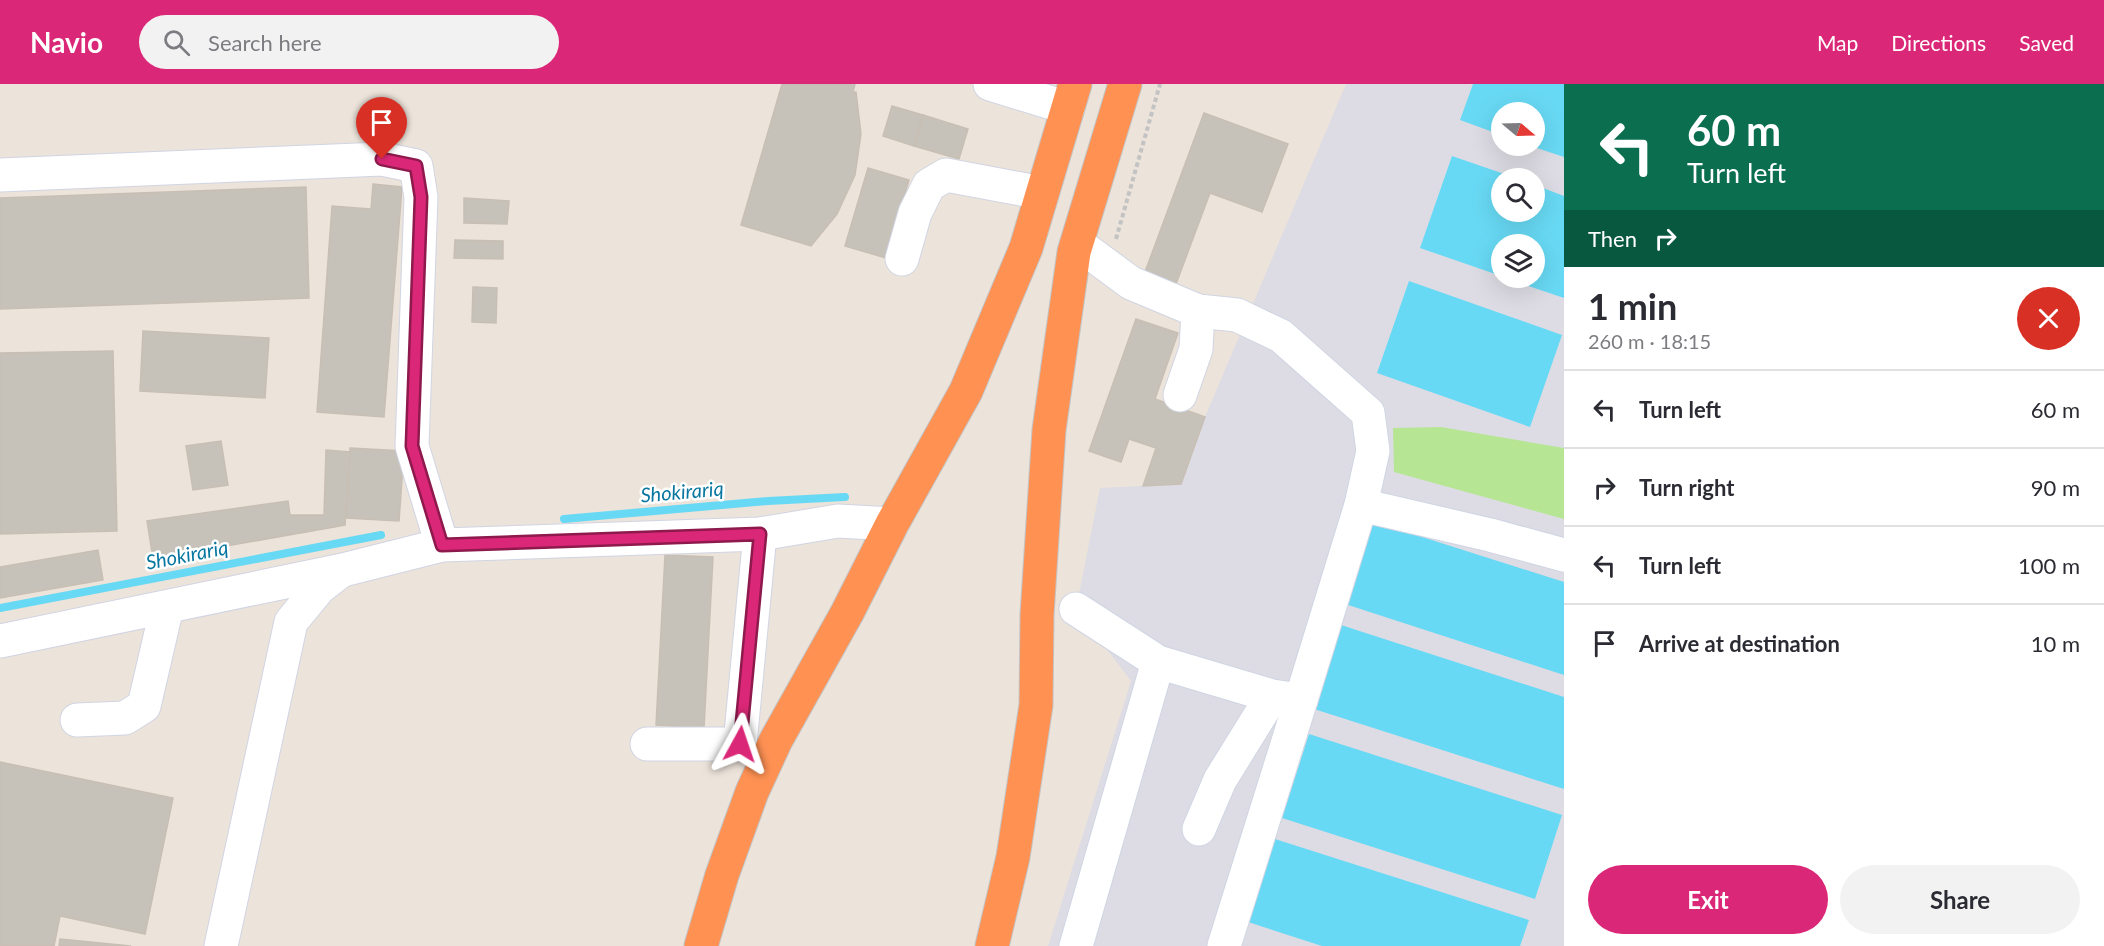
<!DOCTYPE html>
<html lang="en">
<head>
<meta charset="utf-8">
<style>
	body { margin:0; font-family:Lato,sans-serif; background:#f2f2f3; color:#2b2b33; height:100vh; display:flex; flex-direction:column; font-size:22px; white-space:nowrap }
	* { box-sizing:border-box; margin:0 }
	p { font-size:20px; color:#7c7c81 }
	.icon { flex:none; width:33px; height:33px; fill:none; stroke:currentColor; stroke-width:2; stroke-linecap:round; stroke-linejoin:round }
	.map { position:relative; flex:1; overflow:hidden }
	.panel { display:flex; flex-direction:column; background:#fff; width:540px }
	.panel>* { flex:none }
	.guide { background:#0b6e4f; color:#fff; overflow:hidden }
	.needle { width:39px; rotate:109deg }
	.buttons { position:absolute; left:1491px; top:18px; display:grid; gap:12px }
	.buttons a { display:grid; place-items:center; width:54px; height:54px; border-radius:50%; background:#fff; box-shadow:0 6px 24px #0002; font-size:30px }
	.pin { position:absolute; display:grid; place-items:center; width:51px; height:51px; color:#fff; margin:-62px -26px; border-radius:50% 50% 50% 0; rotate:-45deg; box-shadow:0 0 6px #0007 }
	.pin .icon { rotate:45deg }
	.me { position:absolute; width:66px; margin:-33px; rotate:5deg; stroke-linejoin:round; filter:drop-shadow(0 0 4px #0008) }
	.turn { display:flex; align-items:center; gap:21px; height:126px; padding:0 24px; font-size:27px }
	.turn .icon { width:78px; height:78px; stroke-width:2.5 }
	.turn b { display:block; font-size:42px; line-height:51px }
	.then { display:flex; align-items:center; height:57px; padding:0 24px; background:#0003; gap:12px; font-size:22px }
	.round { display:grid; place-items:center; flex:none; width:63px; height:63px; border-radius:32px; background:#f2f2f3 }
	.overview { display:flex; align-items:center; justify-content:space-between; height:102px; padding:0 24px }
	h1 { font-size:36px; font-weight:700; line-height:45px }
	.cta { display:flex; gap:12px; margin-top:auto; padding:12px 24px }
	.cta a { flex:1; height:69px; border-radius:36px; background:#db2777; color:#fff; font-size:24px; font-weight:700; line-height:69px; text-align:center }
	.cta a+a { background:#f2f2f3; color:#2b2b33 }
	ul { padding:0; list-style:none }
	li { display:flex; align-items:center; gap:18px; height:78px; padding:0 24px; border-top:2px solid #e1e1e2 }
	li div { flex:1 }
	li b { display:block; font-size:22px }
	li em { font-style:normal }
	header { display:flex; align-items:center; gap:36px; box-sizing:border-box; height:84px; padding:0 30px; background:#db2777; color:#fff }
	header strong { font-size:28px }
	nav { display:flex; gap:33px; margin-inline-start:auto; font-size:21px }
	.search { width:420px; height:54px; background:#f2f2f3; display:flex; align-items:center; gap:15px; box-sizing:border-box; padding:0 21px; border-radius:33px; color:#7c7c81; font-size:22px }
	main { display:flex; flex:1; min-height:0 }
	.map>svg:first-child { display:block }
	.industrial { fill:#dddce4; fill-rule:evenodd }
	.green { fill:#b6e694 }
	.water { fill:#68d9f4 }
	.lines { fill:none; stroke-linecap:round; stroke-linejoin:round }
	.stream { stroke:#68d9f4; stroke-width:8 }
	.building { fill:#c7c2b9; stroke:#c8bfb4; stroke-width:1.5 }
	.minor-casing { stroke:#d0d5e3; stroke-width:35 }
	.highway-casing { stroke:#c3c3c3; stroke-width:35 }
	.path { stroke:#c3c3c3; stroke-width:4; stroke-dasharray:4.5 3; stroke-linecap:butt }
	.minor { stroke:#fff; stroke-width:33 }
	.highway { stroke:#ff9153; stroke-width:33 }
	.route-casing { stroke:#8e194d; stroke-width:15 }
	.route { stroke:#db2777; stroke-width:10 }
	.labels { text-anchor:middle; stroke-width:5; stroke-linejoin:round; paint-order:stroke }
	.water-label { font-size:20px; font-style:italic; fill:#0776a0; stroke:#fff }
</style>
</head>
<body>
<header>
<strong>Navio</strong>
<div class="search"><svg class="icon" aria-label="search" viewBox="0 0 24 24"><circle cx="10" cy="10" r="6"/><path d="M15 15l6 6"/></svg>Search here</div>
<nav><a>Map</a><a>Directions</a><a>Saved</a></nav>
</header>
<main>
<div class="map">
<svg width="1564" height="862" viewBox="0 0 1564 862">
	<rect width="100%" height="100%" fill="#ece3da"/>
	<!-- industrial -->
	<path class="industrial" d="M 1346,0 L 1564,0 L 1564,862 L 1048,862 L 1131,597 L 1076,525 L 1100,404 L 1181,400 L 1205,333 ZM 1502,28 L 1534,28 L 1534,62 L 1502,62 ZM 1502,94 L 1534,94 L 1534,128 L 1502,128 ZM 1502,160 L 1534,160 L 1534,194 L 1502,194 Z"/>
	<!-- green -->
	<polygon class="green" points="1441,343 1564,364 1564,435 1394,388 1393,344"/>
	<!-- water -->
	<g class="water">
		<polygon points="1473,0 1564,0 1564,73 1531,62 1534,62 1534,28 1502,28 1501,51 1460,36"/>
		<polygon points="1452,72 1516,94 1502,94 1502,128 1534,128 1535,101 1564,112 1564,214 1505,194 1534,194 1534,160 1502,160 1501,192 1420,164"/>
		<polygon points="1409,197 1562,251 1530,343 1377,289"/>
		<polygon points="1372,437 1564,498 1564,591 1345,520"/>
		<polygon points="1341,541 1564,613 1564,705 1314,625"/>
		<polygon points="1309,650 1562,731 1535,815 1282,734"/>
		<polygon points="1275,755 1529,836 1520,862 1322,862 1248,838"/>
	</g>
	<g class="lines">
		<!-- stream -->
		<g class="stream">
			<polyline points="564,435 768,417 845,413"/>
			<polyline points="0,524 381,451"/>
		</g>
	</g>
	<!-- building -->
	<g class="building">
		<polygon points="782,0 855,0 853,8 856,8 861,50 855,91 837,130 811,162 741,141"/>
		<polygon points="892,22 923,31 914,62 883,52"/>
		<polygon points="1204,29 1288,60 1262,128 1210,109 1173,208 1142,196"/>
		<polygon points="923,31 968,45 959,75 914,62"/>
		<polygon points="868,84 909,96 886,174 845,162"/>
		<polygon points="373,100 402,103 384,333 317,328 332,122 371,125"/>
		<polygon points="306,103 309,214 0,225 0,114"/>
		<polygon points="464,114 509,117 507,140 464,139"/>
		<polygon points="455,156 503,157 503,175 454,174"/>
		<polygon points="473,203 497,204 496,239 472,238"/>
		<polygon points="1136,235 1178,249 1155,315 1205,333 1181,400 1143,402 1156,364 1129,355 1121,378 1089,367"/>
		<polygon points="143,247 269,254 265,314 140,307"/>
		<polygon points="113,267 117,447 0,450 0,269"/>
		<polygon points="221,357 228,401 193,406 186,362"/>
		<polygon points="350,364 404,367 399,437 346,434"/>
		<polygon points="326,366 350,368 345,441 153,475 147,437 288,417 290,431 324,431"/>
		<polygon points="98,466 103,496 0,514 0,483"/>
		<polygon points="665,471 713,473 704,644 656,641"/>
		<polygon points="0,678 173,714 145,850 60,832 54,862 0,862"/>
		<polygon points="60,855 131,862 59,862"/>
	</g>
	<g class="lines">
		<!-- minor casing -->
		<g class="minor-casing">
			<g id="minor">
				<polyline points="990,0 1068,24"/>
				<polyline points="0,91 382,75 416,82 421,113 412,362 442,461"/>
				<polyline points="1078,160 1131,199 1198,227 1196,265 1180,311"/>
				<polyline points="902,175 915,129 929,101 946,91 1042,109"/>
				<polyline points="1198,227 1237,231 1281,252 1368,329 1373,367 1361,421"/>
				<polyline points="1076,525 1158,578 1272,612 1301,616 1361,421 1490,451 1564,471"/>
				<polyline points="0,557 343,486 442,461 760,450 838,437 892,440"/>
				<polyline points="77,636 125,634 144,622 167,523"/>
				<polyline points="647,660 740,660 760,450"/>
				<polyline points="1199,745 1220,696 1272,612"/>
				<polyline points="221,862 291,538 319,504 341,487"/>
				<polyline points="1076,862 1158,578"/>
				<polyline points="1224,862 1301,616"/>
			</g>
		</g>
		<!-- highway casing -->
		<g class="highway-casing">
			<g id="highway">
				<polyline points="701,862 722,791 752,708 776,656 847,529 892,440 966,307 1026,164 1075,0"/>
				<polyline points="992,862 1013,773 1036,621 1037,531 1049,346 1074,168 1125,0"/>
			</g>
		</g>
		<!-- path -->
		<polyline class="path" points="1116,155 1160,0"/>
		<!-- minor -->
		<use href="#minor" class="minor"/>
		<!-- highway -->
		<use href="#highway" class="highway"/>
	</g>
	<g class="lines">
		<!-- route casing -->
		<g class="route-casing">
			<polyline id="route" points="382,75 416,82 421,113 412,362 442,461 760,450 740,660"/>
		</g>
		<!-- route -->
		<use href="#route" class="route"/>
	</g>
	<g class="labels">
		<!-- water labels -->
		<g class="water-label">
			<text transform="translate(682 408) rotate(-5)" y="7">Shokirariq</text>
			<text transform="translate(187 471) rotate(-11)" y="7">Shokirariq</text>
		</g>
	</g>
</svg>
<div class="buttons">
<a><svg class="needle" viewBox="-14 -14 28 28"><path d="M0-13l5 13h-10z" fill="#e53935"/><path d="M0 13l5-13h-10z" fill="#7c7c81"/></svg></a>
<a><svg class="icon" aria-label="search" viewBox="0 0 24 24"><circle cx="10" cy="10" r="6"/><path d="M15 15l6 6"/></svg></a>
<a><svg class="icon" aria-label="layers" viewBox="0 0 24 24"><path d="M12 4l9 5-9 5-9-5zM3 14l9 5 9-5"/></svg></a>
</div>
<div class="pin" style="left:382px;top:75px;background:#d93025"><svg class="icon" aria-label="arrive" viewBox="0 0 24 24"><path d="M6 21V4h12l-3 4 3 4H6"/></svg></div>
<svg class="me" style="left:740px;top:660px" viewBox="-20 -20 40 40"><path d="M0-17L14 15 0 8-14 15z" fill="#db2777" stroke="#fff" stroke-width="4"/></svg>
</div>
<section class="panel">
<div class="guide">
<div class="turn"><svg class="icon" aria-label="left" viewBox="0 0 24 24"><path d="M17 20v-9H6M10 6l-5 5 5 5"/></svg><div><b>60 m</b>Turn left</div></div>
<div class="then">Then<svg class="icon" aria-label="right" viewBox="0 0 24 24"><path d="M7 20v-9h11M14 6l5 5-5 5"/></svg></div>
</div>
<div class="overview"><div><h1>1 min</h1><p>260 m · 18:15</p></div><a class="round" style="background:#d93025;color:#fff"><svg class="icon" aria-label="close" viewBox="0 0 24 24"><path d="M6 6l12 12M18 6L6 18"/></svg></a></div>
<ul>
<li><svg class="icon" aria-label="left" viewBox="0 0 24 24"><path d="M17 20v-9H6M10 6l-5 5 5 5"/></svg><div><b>Turn left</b></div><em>60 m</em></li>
<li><svg class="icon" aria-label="right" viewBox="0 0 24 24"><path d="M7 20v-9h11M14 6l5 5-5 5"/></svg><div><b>Turn right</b></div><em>90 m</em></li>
<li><svg class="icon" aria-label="left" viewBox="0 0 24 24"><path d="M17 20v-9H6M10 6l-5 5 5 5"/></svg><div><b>Turn left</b></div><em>100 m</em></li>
<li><svg class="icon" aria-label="arrive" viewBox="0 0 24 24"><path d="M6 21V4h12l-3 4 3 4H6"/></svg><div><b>Arrive at destination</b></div><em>10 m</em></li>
</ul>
<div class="cta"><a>Exit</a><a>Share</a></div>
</section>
</main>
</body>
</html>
